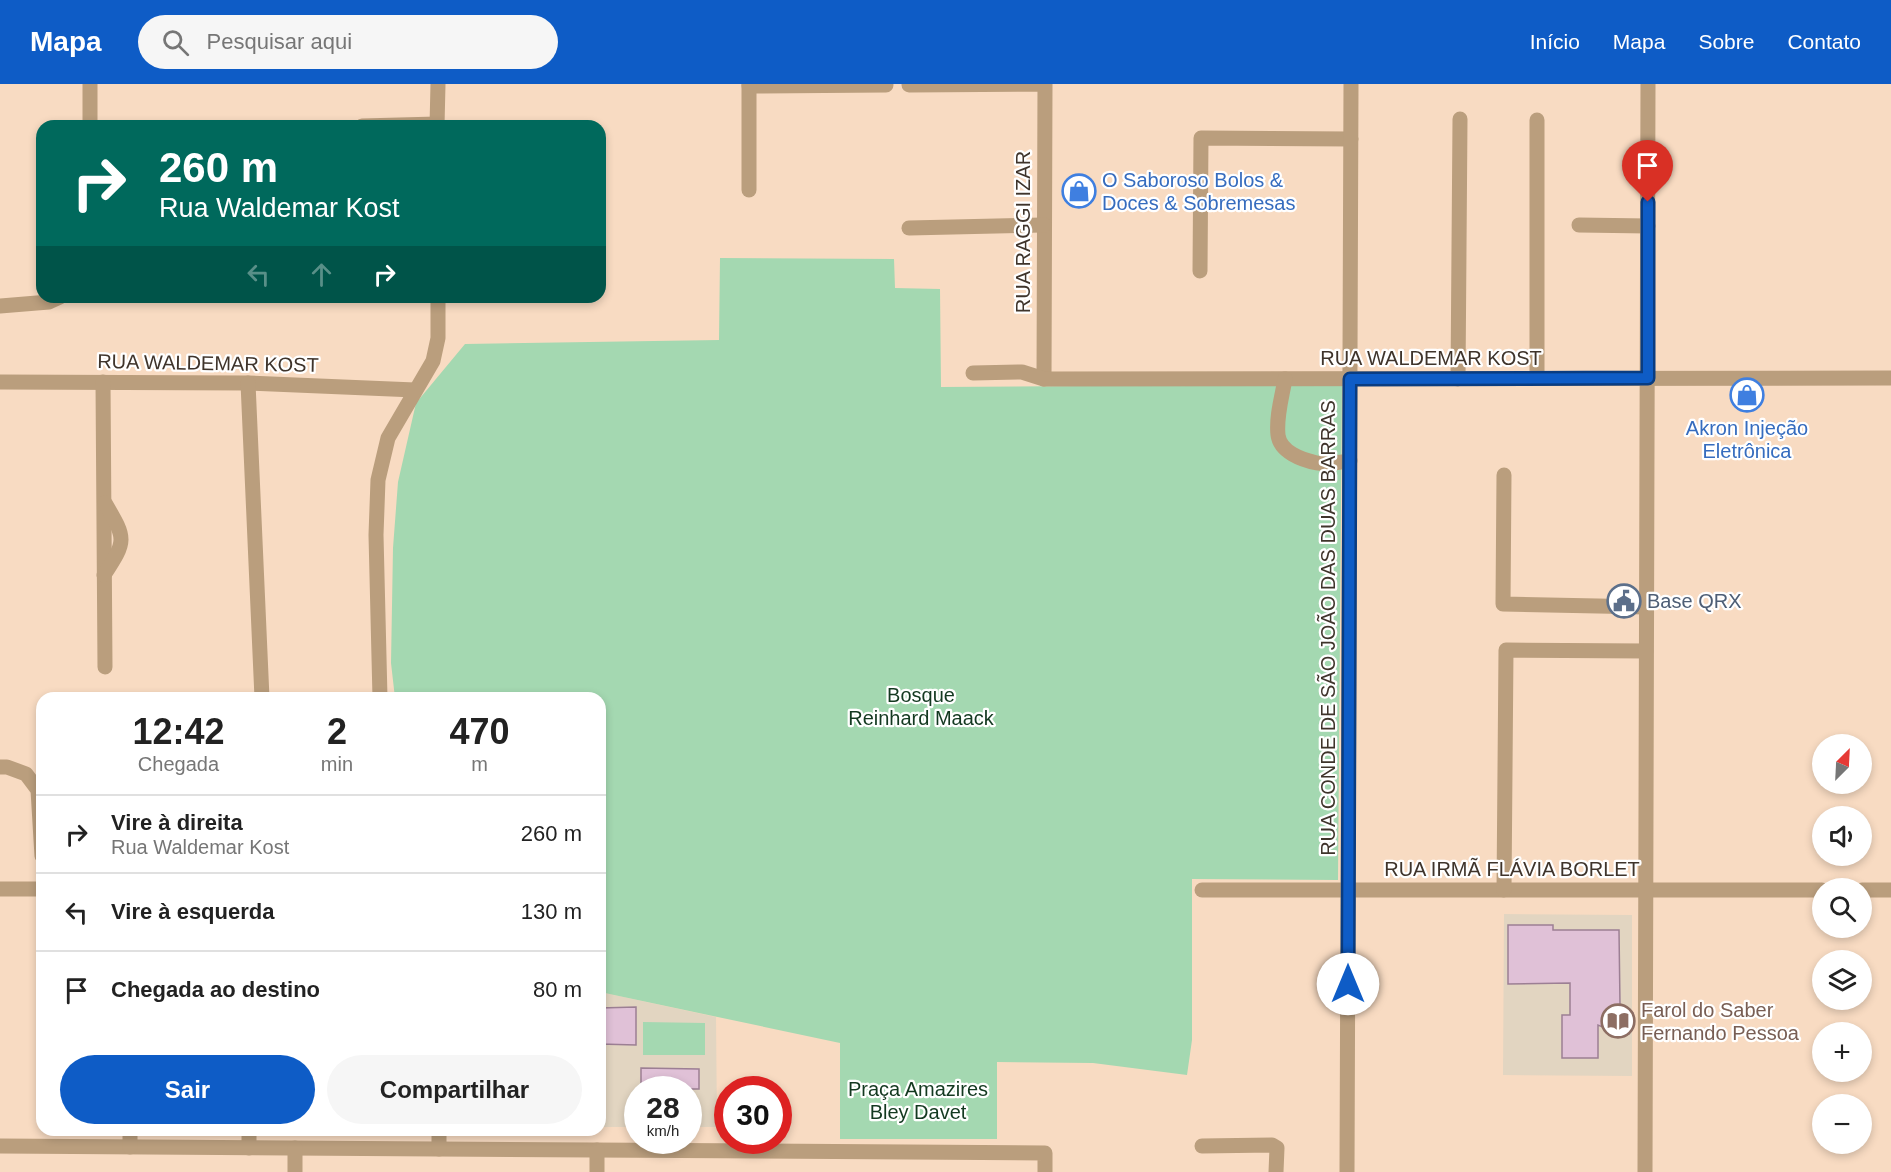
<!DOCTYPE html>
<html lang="pt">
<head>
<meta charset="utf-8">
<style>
	body { margin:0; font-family:Arial,sans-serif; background:#f6f6f6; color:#222; height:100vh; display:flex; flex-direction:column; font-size:22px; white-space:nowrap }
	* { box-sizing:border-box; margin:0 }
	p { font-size:20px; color:#767676 }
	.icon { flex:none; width:33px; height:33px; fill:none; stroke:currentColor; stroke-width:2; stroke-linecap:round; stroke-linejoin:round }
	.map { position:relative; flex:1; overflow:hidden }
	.sheet { position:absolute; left:36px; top:608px; width:570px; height:444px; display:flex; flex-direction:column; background:#fff; border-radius:18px; box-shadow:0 3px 9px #0003 }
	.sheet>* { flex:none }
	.guide { position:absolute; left:36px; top:36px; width:570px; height:183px; border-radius:18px; box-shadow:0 3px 9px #0003; background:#00695c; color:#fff; overflow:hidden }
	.needle { width:39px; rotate:24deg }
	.tools { position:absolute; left:1812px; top:650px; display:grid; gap:12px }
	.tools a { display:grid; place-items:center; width:60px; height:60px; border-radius:50%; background:#fff; box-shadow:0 3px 9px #0003; font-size:30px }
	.speed { position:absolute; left:624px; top:992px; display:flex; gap:12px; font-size:30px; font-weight:700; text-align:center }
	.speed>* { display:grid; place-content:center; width:78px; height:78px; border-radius:50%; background:#fff; box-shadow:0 3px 9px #0003; line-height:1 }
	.speed small { font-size:15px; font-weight:400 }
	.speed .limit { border:9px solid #d22; background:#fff; color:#111 }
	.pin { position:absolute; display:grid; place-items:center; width:51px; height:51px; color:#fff; margin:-62px -26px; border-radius:50% 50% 50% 0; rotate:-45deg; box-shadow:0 0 6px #0007 }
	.pin .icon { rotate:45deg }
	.me { position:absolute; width:66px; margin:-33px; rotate:0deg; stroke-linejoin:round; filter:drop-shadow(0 0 4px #0008) }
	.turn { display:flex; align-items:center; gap:21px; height:126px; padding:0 24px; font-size:27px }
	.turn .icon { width:78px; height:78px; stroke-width:2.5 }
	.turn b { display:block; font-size:42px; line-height:51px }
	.lanes { display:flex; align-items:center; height:57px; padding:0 24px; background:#0003; justify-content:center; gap:30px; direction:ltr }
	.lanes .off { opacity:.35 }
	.eta { display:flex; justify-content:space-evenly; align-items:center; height:102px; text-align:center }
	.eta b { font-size:36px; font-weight:800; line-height:42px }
	.cta { display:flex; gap:12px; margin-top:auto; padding:12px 24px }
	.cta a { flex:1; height:69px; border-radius:36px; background:#0e5cc6; color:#fff; font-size:24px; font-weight:800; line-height:69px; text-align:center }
	.cta a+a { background:#f6f6f6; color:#222 }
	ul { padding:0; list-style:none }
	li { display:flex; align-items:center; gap:18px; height:78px; padding:0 24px; border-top:2px solid #e0e0e0 }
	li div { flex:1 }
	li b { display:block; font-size:22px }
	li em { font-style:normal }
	header { display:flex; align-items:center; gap:36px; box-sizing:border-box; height:84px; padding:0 30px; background:#0e5cc6; color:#fff }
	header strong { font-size:28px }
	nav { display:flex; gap:33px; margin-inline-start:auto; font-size:21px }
	.search { width:420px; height:54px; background:#f6f6f6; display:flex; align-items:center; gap:15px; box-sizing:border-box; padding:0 21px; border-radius:33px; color:#767676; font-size:22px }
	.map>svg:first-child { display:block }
	.education { fill:#e2d5c1 }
	.green { fill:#a4d8b1 }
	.building { fill:#e0c1d7; stroke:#9c7f94; stroke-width:1.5 }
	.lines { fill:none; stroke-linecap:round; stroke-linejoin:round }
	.minor { stroke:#ba9e7d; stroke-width:15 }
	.route-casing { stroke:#093c81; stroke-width:15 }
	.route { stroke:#0e5cc6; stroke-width:10 }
	.labels { text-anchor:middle; stroke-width:4.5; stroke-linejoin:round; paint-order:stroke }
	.shop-label { font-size:20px; fill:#366cbe; stroke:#fff; text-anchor:start }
	.street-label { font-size:20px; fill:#3f342b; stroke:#fff }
	.service-label { font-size:20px; fill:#4e5e75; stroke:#fff; text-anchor:start }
	.park-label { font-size:20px; fill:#133920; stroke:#fff }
	.education-label { font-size:20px; fill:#785e54; stroke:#fff; text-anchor:start }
</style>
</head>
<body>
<header>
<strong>Mapa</strong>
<div class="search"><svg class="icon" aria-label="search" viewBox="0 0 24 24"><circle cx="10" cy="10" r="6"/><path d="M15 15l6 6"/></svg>Pesquisar aqui</div>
<nav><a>Início</a><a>Mapa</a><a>Sobre</a><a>Contato</a></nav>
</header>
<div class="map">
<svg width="1891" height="1088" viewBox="0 0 1891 1088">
	<rect width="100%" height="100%" fill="#f8dbc2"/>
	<!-- education -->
	<g class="education">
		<polygon points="1504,830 1632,831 1632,992 1503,991"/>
		<polygon points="600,908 716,933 717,1043 689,1043 688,1005 638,1005 637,1043 600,1043"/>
	</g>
	<!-- green -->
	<g class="green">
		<polygon points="720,174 894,175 895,204 940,205 941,303 1342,300 1338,796 1192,795 1192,956 1187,991 1093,979 997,978 997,1055 840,1055 840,959 600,908 600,614 395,614 391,579 393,464 398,398 416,319 465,260 719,256"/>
		<polygon points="643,938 705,939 705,971 643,971"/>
	</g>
	<!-- building -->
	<g class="building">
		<polygon points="1508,841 1553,841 1553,846 1619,846 1620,921 1633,929 1629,937 1629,950 1620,950 1598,941 1598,974 1562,974 1562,931 1570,931 1570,899 1508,900"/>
		<polygon points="636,923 636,961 600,960 600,924"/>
		<polygon points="641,984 699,985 699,1005 641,1005"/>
	</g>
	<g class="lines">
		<!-- minor -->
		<g class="minor">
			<polyline points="909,1 1045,0 1044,295"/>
			<polyline points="749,2 886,1"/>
			<polyline points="1537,36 1537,294"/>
			<polyline points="90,42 90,0"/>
			<polyline points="362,42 437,40"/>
			<polyline points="437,42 438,0"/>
			<polyline points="749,106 749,0"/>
			<polyline points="1579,141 1648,142"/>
			<polyline points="909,144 1044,141"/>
			<polyline points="1200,187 1201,54 1351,55"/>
			<polyline points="0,222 49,218 60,213"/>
			<polyline points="973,289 1022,288 1044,295 1891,294"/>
			<path d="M 1285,295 C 1282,313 1276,332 1278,351 C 1280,368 1302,376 1317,379 C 1327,381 1339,378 1350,377"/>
			<polyline points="1458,295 1460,35"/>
			<polyline points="0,298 248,299 415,306"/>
			<polyline points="103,298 105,583"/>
			<polyline points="248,299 262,614"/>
			<polyline points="1504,391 1503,520 1647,523"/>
			<path d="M 104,491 C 127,456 126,455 105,419"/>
			<polyline points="380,614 376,451 378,396 388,354 433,277 438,254 438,213"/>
			<polyline points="0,683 7,683 26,690 38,706 42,772"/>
			<polyline points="0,805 42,805"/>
			<polyline points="1202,806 1822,806"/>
			<polyline points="1504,806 1506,566 1646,567"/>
			<polyline points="1862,806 1891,806"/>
			<polyline points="249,1046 249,1064"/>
			<polyline points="0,1062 1045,1069 1045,1088"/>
			<polyline points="1202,1062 1272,1061 1277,1064 1276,1088"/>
			<polyline points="130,1063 130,1046"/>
			<polyline points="439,1065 439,1046"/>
			<polyline points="295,1088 295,1064"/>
			<polyline points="597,1088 597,1066"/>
			<polyline points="1347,1088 1351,0"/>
			<polyline points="1645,1088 1648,0"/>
		</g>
	</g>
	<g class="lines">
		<!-- route casing -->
		<g class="route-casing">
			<polyline id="route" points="1348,900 1350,295 1648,294 1648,118"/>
		</g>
		<!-- route -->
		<use href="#route" class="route"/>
	</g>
	<!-- icons -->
	<defs>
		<g id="shop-ring" transform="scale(1.725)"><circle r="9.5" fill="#fff" stroke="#3f7fe0" stroke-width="1.5"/><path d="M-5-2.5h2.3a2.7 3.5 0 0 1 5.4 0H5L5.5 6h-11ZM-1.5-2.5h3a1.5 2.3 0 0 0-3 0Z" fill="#3f7fe0"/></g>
		<g id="civic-ring" transform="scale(1.725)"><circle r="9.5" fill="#fff" stroke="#5c6f8a" stroke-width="1.5"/><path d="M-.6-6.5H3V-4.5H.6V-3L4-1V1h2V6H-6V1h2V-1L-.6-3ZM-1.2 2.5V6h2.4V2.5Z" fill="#5c6f8a"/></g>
		<g id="library-ring" transform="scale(1.725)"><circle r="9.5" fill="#fff" stroke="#8d6e63" stroke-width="1.5"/><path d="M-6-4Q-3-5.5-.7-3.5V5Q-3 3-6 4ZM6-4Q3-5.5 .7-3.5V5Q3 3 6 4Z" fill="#8d6e63"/></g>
	</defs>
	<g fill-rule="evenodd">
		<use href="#shop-ring" x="1079" y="107"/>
		<use href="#shop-ring" x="1747" y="311"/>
		<use href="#civic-ring" x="1624" y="517"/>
		<use href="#library-ring" x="1618" y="937"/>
	</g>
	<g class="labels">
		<!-- shop labels -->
		<g class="shop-label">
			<text x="1102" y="103">O Saboroso Bolos &amp;<tspan x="1102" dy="23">Doces &amp; Sobremesas</tspan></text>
			<text x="1747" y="351" text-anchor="middle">Akron Injeção<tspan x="1747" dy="23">Eletrônica</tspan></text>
		</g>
		<!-- street labels -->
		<g class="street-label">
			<text transform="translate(1023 148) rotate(-90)" y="7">RUA RAGGI IZAR</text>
			<text x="1431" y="281">RUA WALDEMAR KOST</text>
			<text transform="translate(208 279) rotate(1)" y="7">RUA WALDEMAR KOST</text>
			<text transform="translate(1328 544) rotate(-90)" y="7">RUA CONDE DE SÃO JOÃO DAS DUAS BARRAS</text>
			<text x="1512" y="792">RUA IRMÃ FLÁVIA BORLET</text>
		</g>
		<!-- service labels -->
		<g class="service-label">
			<text x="1647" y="524">Base QRX</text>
		</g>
		<!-- park labels -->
		<g class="park-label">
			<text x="921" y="618">Bosque<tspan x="921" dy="23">Reinhard Maack</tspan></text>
			<text x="918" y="1012">Praça Amazires<tspan x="918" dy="23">Bley Davet</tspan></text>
		</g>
		<!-- education labels -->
		<g class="education-label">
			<text x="1641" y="933">Farol do Saber<tspan x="1641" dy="23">Fernando Pessoa</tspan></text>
		</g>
	</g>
</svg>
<div class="tools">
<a><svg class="needle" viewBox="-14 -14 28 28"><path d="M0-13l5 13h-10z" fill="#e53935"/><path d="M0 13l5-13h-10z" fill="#767676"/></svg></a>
<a><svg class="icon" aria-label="sound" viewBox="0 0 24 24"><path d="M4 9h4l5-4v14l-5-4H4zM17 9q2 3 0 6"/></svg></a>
<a><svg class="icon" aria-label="search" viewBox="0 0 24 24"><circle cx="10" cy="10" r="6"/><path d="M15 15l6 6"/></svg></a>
<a><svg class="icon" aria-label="layers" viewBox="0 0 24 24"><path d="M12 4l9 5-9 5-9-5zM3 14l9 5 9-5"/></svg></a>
<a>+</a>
<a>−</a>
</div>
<div class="speed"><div>28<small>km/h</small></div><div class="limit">30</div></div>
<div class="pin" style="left:1648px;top:118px;background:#d93025"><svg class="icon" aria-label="arrive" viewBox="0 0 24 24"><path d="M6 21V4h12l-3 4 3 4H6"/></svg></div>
<svg class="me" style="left:1348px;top:900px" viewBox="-20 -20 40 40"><circle r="19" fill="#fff"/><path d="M0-13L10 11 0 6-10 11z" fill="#0e5cc6"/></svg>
<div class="guide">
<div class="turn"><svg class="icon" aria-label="right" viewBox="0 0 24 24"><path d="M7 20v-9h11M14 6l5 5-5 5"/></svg><div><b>260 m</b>Rua Waldemar Kost</div></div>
<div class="lanes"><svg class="icon off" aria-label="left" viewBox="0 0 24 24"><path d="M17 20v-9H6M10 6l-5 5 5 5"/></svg><svg class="icon off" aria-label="ahead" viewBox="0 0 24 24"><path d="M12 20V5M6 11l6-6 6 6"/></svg><svg class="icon" aria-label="right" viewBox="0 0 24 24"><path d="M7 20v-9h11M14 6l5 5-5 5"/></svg></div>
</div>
<section class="sheet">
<div class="eta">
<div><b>12:42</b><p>Chegada</p></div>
<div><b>2</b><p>min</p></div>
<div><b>470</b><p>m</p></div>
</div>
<ul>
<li><svg class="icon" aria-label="right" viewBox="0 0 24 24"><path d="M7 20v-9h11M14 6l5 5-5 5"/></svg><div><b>Vire à direita</b><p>Rua Waldemar Kost</p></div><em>260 m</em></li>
<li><svg class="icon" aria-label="left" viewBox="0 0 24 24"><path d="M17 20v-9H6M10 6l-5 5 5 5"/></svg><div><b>Vire à esquerda</b></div><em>130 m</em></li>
<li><svg class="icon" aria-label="arrive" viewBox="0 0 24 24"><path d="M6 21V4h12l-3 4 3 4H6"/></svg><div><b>Chegada ao destino</b></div><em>80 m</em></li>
</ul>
<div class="cta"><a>Sair</a><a>Compartilhar</a></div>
</section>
</div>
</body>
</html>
